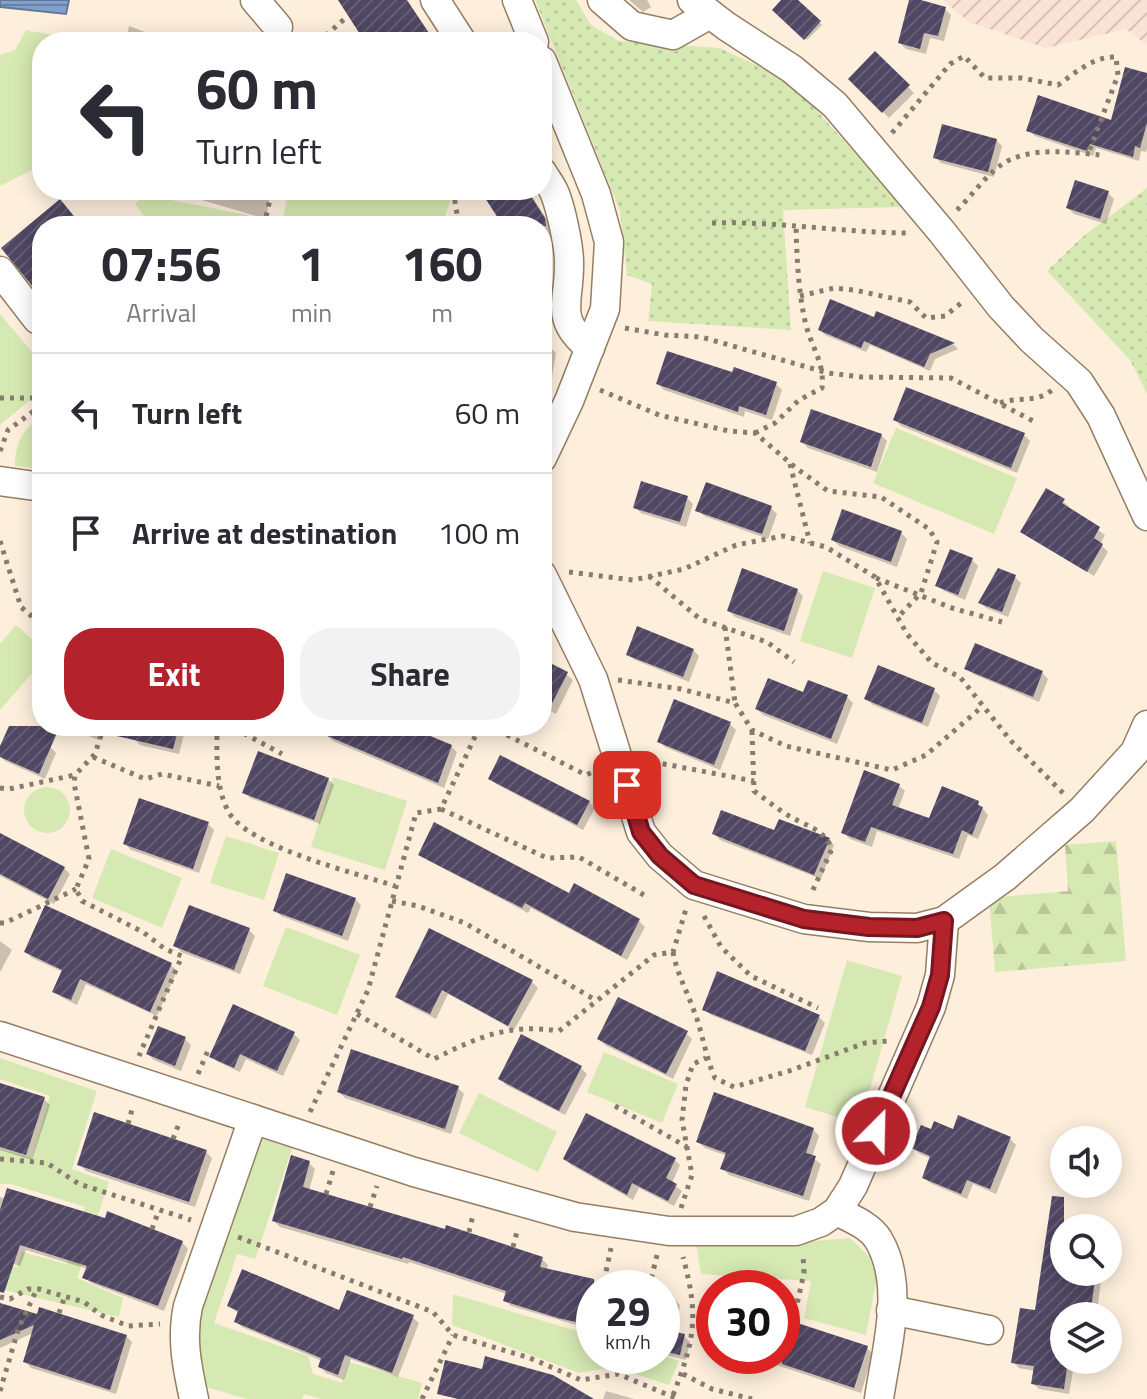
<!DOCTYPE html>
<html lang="en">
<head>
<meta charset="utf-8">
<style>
	body { margin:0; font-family:"Titillium Web",sans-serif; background:#f2f2f3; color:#2b2b33; height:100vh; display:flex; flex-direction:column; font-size:30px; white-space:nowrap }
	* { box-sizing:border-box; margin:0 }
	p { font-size:26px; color:#7c7c81 }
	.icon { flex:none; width:44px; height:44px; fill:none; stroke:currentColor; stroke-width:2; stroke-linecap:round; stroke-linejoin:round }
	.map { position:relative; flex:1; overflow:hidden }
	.side { position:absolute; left:32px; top:216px; width:520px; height:520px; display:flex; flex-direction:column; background:#fff; border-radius:32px; box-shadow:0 4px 20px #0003 }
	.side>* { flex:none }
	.top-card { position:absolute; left:32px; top:32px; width:520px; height:168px; border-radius:32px; box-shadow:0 4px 20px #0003; background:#fff; color:#2b2b33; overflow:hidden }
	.fabs { position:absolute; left:1050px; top:1126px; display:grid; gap:16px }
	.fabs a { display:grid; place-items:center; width:72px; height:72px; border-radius:50%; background:#fff; box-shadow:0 4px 20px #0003; font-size:40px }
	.speed { position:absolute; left:576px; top:1270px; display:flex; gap:16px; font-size:40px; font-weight:700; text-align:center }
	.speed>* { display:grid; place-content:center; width:104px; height:104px; border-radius:50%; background:#fff; box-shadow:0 4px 20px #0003; line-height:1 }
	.speed small { font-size:20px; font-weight:400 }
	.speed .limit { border:12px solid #d22; background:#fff; color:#111 }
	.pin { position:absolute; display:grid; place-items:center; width:68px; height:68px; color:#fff; margin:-34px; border-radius:16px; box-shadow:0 4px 12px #0006 }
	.me { position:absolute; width:88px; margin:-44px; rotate:23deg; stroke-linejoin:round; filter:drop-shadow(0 0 6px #0008) }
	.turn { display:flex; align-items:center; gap:28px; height:168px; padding:0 32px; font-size:36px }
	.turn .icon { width:104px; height:104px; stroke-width:2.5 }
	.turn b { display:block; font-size:56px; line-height:68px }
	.eta { display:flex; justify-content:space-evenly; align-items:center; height:136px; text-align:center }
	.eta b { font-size:48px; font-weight:700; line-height:56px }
	.cta { display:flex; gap:16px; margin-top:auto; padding:16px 32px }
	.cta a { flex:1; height:92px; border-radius:32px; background:#b4232b; color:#fff; font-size:32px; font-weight:700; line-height:92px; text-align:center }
	.cta a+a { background:#f2f2f3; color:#2b2b33 }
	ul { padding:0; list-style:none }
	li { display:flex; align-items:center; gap:24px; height:120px; padding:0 32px; border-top:2px solid #e1e1e2 }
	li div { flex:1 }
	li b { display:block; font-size:30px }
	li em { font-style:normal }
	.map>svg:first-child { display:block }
	.industrial { fill:url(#industrial-furrows) }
	.grass { fill:url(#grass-dots) }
	.forest { fill:url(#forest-firs) }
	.park { fill:#d6e9b2 }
	.water { fill:url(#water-rules); stroke:#647894; stroke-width:2 }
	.shadow { fill:#0003 }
	.building { fill:url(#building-hatch) }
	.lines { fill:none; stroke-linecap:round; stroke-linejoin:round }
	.minor-casing { stroke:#957e63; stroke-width:31 }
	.path { stroke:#887c6e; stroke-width:5; stroke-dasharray:4 6; stroke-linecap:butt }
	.minor { stroke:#fff; stroke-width:28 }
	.route-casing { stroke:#75171c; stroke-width:20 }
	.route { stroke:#b4232b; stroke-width:14 }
</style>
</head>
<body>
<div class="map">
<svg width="1147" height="1399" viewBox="0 0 1147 1399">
	<defs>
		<pattern id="industrial-furrows" width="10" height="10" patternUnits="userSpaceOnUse" patternTransform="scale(2)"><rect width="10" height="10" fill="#fae2d7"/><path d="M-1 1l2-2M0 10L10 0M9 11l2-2" fill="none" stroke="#d6c1b7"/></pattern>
		<pattern id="grass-dots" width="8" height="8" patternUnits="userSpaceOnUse" patternTransform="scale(2)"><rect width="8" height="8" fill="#d6e9b2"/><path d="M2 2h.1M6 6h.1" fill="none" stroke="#b7c798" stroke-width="1.8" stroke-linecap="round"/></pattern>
		<pattern id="forest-firs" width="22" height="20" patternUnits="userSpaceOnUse" patternTransform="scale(2)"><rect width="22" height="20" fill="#d6e9b2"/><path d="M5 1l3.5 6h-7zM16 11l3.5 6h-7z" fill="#b7c798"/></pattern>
		<pattern id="water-rules" width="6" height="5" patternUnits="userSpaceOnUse" patternTransform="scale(2)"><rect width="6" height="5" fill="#80a1ce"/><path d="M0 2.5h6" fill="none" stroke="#6882a6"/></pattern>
		<pattern id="building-hatch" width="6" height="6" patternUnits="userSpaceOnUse" patternTransform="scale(2)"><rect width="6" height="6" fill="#4f4763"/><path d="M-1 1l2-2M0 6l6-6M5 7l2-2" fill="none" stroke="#655e74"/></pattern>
	</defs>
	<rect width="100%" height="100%" fill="#feefdd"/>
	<!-- industrial -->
	<polygon class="industrial" points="943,0 1147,0 1147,45 1126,29 1046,48 969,22"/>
	<!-- grass -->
	<g class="grass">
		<polygon points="535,0 576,0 591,25 619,41 720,48 791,82 903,207 783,210 791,330 648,321 652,284 627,275 620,211"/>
		<polygon points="1147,188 1147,394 1130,360 1047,271 1081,238"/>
	</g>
	<!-- forest -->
	<polygon class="forest" points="1116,841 1126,961 995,972 989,898 1068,891 1065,845"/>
	<!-- park -->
	<g class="park">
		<polygon points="26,30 79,40 42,42 42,165 0,186 0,55 15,50"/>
		<polygon points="288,190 455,190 441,226 282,226"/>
		<polygon points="145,195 248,215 253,226 152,226 135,204"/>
		<polygon points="0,314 42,364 42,390 0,425"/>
		<path d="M 42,416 L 42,469 L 15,466 C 15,442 23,430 42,416 Z"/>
		<polygon points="896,428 1017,478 994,534 873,483"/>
		<polygon points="823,571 875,588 852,658 800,641"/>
		<polygon points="16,625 42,648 42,662 0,710 0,644"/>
		<polygon points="333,777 407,801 385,870 311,847"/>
		<circle cx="47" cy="810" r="23"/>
		<polygon points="226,836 279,853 264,900 210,883"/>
		<polygon points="111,849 182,878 162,928 92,898"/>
		<polygon points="286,927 360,955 337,1015 263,986"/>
		<polygon points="847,960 902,976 860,1124 805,1107"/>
		<polygon points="604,1052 678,1084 662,1123 587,1092"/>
		<polygon points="0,1058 97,1091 72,1169 109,1182 77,1278 123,1298 119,1317 0,1289 0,1262 17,1267 22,1252 67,1264 85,1207 11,1184 0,1184 0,1149 32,1158 50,1096 0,1079"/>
		<polygon points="479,1093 557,1132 538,1172 459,1133"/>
		<polygon points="258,1134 293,1146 255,1259 237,1254 214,1323 308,1356 313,1374 342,1383 349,1362 422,1383 418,1399 322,1399 304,1394 302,1399 247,1399 199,1385 189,1341"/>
		<polygon points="850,1238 879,1266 866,1335 804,1318 811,1281 701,1274 696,1244 815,1241"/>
		<polygon points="453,1294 594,1336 594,1356 662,1356 679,1361 669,1385 614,1367 579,1373 452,1325"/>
	</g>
	<!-- water -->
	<polygon class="water" points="0,0 69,0 66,14 0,7"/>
	<!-- shadow -->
	<g class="shadow">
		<polygon points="629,0 647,0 651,7 643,12"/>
		<polygon points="784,0 795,0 822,25 807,40 775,10"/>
		<polygon points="911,0 945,9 951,15 944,41 930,38 926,54 906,49 900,43"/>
		<polygon points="129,26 171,42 126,42"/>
		<polygon points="875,54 914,93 889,118 850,79"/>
		<polygon points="1147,75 1147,148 1146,152 1141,151 1139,161 1096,148 1093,156 1035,136 1028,130 1112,122"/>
		<polygon points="996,140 1002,146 994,177 941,163 935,157"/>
		<polygon points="168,190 271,190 266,219"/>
		<polygon points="482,190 528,190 552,228 555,245 542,254 542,226 505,226"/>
		<polygon points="1108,193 1114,199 1106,224 1074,214 1068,208"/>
		<polygon points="878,313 954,345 958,349 935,359 930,371 870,345 866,352 825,335 820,330 875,319"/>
		<polygon points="542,340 556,353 542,437"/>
		<polygon points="733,375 776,384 782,390 772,420 745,411 744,417 664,390 658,384"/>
		<polygon points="895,420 1024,435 1030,441 1017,473 901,426"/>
		<polygon points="881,435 887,441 877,472 808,448 802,442"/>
		<polygon points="687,498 693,504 686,527 641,513 635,507"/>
		<polygon points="1063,501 1069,507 1068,509 1105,535 1100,544 1108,552 1094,576 1022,531"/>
		<polygon points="771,508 777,514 768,539 704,516 698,510"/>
		<polygon points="901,533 907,539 897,567 839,546 833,540"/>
		<polygon points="951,552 972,560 978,566 965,600 944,591 938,585"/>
		<polygon points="42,572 42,584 37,579"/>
		<polygon points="1015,577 1021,583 1008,617 986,608 980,602"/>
		<polygon points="797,590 803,596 790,636 735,617 729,611"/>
		<polygon points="693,650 699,656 689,682 635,660 628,654"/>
		<polygon points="542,662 566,674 573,680 556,714 542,707"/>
		<polygon points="879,668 934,690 940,696 928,727 873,705 866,699"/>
		<polygon points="967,668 1042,673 1048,679 1039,702 973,674"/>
		<polygon points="804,695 847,697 853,703 837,744 763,715 757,709"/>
		<polygon points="730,724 736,730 720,770 665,747 659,741"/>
		<polygon points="62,726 105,726 99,740"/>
		<polygon points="137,726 186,726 179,754 140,745 134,739"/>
		<polygon points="330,726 426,726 422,735 451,746 457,752 444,788 333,741 327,735"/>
		<polygon points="50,747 56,753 45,779 5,761 0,756 0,751"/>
		<polygon points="490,778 589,802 595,808 583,830 496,784"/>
		<polygon points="328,779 334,785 320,824 250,798 244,792"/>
		<polygon points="898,785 905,791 898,809 930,821 978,803 988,815 978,839 968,835 959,859 877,831 872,847 850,839 844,833"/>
		<polygon points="208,824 214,830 199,873 131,850 125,844"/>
		<polygon points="775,832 828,839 834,845 821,879 720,840 714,833"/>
		<polygon points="0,837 64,868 70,874 54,904 0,876"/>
		<polygon points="421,854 569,896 639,921 645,927 627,960 531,908 528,913 427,860"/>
		<polygon points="355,899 361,905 348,941 281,916 275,910"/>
		<polygon points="249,930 255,936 240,974 181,952 175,945"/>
		<polygon points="430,931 532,982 538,988 514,1030 448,994 436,1019 404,1003 398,997"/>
		<polygon points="0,941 12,950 0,972"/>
		<polygon points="26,952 171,965 177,971 157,1016 86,984 77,1005 61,997 55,991 63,972 32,958"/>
		<polygon points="705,1009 819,1017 825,1023 812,1055 711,1015"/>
		<polygon points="686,1033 692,1039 673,1079 605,1045 599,1039"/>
		<polygon points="294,1034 300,1040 283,1076 246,1059 240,1072 218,1062 212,1056"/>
		<polygon points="185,1039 191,1045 181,1071 154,1060 148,1054"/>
		<polygon points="581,1068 587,1074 565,1115 506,1085 500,1079"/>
		<polygon points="0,1085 44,1099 50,1105 32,1160 0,1150"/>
		<polygon points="458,1088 464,1094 451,1134 345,1098 339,1092"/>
		<polygon points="959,1118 1010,1139 1016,1145 996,1194 973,1184 967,1199 930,1183 924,1177 932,1159 920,1154 914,1148 932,1131 954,1132"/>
		<polygon points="813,1129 819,1136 812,1157 821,1164 809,1201 729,1175 723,1169 727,1156 705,1148 698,1142"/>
		<polygon points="206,1152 212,1158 195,1207 86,1171 80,1165"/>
		<polygon points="565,1159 674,1159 680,1165 672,1183 682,1191 674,1206 639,1188 633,1200 571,1165"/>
		<polygon points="309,1163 315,1169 309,1191 542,1259 548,1265 547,1270 626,1288 594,1288 594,1330 511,1306 505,1300 507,1294 409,1262 408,1264 280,1227 274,1221"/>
		<polygon points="0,1197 182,1242 188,1249 164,1311 91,1283 85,1277 88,1269 26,1250 20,1266 0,1260"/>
		<polygon points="1064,1231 1064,1272 1102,1272 1098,1304 1084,1302 1081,1316 1064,1316 1064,1360 1075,1360 1069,1394 1039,1389 1033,1383 1035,1371 1019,1368 1013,1362 1036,1312"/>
		<polygon points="662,1296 674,1299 680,1305 674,1334 684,1336 690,1342 686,1360 662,1354"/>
		<polygon points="0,1305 126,1336 132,1342 116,1394 31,1368 25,1361 33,1333 0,1348"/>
		<polygon points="229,1306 412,1317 419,1323 398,1377 351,1359 344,1380 326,1373 320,1367 322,1361 242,1327 236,1321 239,1314"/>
		<polygon points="714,1315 714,1345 707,1338"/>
		<polygon points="782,1320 867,1348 873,1354 861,1393 749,1356 782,1356"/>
		<polygon points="606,1391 634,1399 603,1399"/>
	</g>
	<!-- building -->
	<g class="building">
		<polygon points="338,0 407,0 435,42 365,42"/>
		<polygon points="781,0 798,0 821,21 804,40 772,10"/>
		<polygon points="909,0 921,0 946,7 938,36 924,33 920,49 898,43"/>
		<polygon points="875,51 910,85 882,113 848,79"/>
		<polygon points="1125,67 1147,73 1147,123 1140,148 1135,146 1133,157 1090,144 1087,151 1026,131 1038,95 1111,120"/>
		<polygon points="942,124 997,139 988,172 933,158"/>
		<polygon points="1075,180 1109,191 1100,219 1066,208"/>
		<polygon points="480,190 527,190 545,218 546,226 503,226"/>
		<polygon points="60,199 82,226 42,226 42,298 1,248"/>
		<polygon points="830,299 874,317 876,311 955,343 930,354 924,367 864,341 861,348 818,330"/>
		<polygon points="667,351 732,372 734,367 777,382 766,415 739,406 738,412 656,384"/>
		<polygon points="906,387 1025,433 1011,468 893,420"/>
		<polygon points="811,409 882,434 871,467 800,442"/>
		<polygon points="641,481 688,496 680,522 633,508"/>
		<polygon points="706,482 772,506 762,534 695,511"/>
		<polygon points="1046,488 1065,499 1062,503 1100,527 1094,538 1103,544 1087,572 1020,532"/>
		<polygon points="842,509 902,531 891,562 831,540"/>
		<polygon points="950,549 973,558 958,595 935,586"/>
		<polygon points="742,568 798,589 784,631 727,611"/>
		<polygon points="998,568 1016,575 1002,612 978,603"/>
		<polygon points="637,626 694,649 683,677 626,655"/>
		<polygon points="975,643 1043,671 1033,697 964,669"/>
		<polygon points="542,659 568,672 542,723"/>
		<polygon points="878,665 935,688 922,723 864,699"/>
		<polygon points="768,678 803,692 808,680 848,695 831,739 755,709"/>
		<polygon points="674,699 731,722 714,765 657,742"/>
		<polygon points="9,726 60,726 39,774 0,757 0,746"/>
		<polygon points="109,726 179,726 173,749 108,734"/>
		<polygon points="304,726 418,726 416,730 452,745 438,783"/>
		<polygon points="258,751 329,778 314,820 242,793"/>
		<polygon points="500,755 590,801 577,825 488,779"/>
		<polygon points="864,770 900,784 892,805 929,818 942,786 979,801 978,805 983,807 972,835 962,830 953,854 871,827 865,842 841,833"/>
		<polygon points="139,798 209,822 193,869 123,844"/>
		<polygon points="721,810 774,830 779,819 830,838 814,875 712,834"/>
		<polygon points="434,822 569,893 574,883 640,919 621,956 525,903 522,908 418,855"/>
		<polygon points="0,833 65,867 48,899 0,874"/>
		<polygon points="286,873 356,898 342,936 273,911"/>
		<polygon points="45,905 172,963 150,1012 80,979 71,1000 52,992 62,970 24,952"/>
		<polygon points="189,905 250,928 234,970 173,946"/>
		<polygon points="429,928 533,980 508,1026 442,990 430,1014 395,997"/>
		<polygon points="717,971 820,1015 805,1051 702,1010"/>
		<polygon points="618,997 688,1031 666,1074 597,1039"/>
		<polygon points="233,1004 295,1032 277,1071 240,1054 234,1068 209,1057"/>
		<polygon points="158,1026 186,1037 175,1066 146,1054"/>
		<polygon points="521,1034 582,1066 559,1111 498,1079"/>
		<polygon points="351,1049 459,1086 445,1129 337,1092"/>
		<polygon points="0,1083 45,1097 26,1155 0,1147"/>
		<polygon points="714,1092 814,1128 806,1153 816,1156 803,1196 720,1169 726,1153 696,1142"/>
		<polygon points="94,1112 207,1150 189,1202 77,1165"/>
		<polygon points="586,1113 676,1158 666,1178 677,1184 668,1201 632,1183 627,1195 563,1159"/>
		<polygon points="958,1115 1011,1137 990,1189 967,1180 961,1194 922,1178 930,1156 911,1148 921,1125 931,1129 934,1121 953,1129"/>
		<polygon points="291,1155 310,1161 303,1187 445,1229 446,1225 543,1257 540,1267 594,1279 594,1326 558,1318 503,1301 506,1291 403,1257 402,1259 272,1221"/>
		<polygon points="7,1188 105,1218 107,1211 183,1241 158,1306 82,1278 87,1266 20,1245 4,1293 0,1292 0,1210"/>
		<polygon points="1052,1196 1064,1197 1064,1272 1096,1272 1090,1316 1064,1316 1064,1360 1068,1360 1064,1389 1031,1384 1034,1366 1011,1363 1020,1308 1035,1310"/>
		<polygon points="242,1269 339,1310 347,1290 414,1315 392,1373 345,1355 338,1375 318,1367 321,1358 234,1322 238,1311 227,1306"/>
		<polygon points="0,1303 37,1314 39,1307 127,1335 110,1390 23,1362 34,1325 0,1340"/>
		<polygon points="782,1318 868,1346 854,1388 782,1364"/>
		<polygon points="662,1329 685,1334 680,1355 662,1351"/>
		<polygon points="485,1356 553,1375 594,1399 458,1399 437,1394 445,1360 482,1369"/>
	</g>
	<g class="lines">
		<!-- minor casing -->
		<g class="minor-casing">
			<g id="minor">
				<polyline points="255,0 278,27"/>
				<polyline points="435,0 462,42"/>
				<polyline points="517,0 534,42"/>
				<polyline points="602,0 632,26 673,35 710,14"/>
				<polyline points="692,0 726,26 792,69 835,105 942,232 1001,307 1032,340 1079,382 1101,416 1147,516"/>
				<polyline points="542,61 596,194 609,242 605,309 569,401 542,458"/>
				<path d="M 542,172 C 546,179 552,186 555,194 C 561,209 569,246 569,262 C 570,303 553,318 590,348"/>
				<polyline points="0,271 37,319"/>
				<polyline points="0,481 42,487"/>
				<polyline points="542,575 593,679 641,832 660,856 694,885 804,919 869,927 917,928 944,921 1005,877 1082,810 1135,752 1147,725"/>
				<polyline points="0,1036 414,1172 575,1217 669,1231 796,1231 821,1222 837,1211 853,1186 931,1007 940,975 944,921"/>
				<path d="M 837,1211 C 850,1218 869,1225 878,1239 C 906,1285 886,1349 879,1399"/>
				<polyline points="891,1310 989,1330"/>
				<path d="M 194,1399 C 187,1366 181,1339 188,1306 L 253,1119"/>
			</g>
		</g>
		<!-- path -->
		<g class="path">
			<polyline points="318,42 348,16"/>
			<path d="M 892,133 L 950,64 L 964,56 L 985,78 L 1022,78 L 1058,85 C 1075,73 1094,56 1116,57 L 1118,75 L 1088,154"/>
			<polyline points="453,190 457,214 454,226"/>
			<path d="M 957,210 C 971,197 985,176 1001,165 C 1028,146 1069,152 1100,155"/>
			<path d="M 712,223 C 779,221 844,233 910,233"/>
			<polyline points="264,226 272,190"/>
			<polyline points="800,296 834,288 854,290 910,302 926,318 945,316 965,300"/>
			<polyline points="625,328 665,335 701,337 828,373 861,377 951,378 1035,422"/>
			<polyline points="600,390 659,415 729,431 755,433 796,468 828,491 881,497 929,529 937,542 921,593 898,617"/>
			<polyline points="0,398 42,398"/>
			<path d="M 1000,403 C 1019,396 1037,404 1053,389"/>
			<path d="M 755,433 L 775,423 L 799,400 L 822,388 C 825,362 810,345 805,321 C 798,289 797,258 796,226"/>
			<polyline points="0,451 8,430 42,405"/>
			<polyline points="790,464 810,543"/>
			<polyline points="0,541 21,607 42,625"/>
			<polyline points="569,572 633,580 684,569 736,545 783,536 826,547 875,577 907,634 932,663 960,677 1011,741 1063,793"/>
			<polyline points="649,576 700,619 767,642 794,662"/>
			<polyline points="876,578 952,608 1002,622"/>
			<polyline points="725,627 735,703"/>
			<polyline points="618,680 681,689 735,703 752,730 786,746 892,770 926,755 983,706"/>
			<polyline points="104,726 95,754 75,775 74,783 89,859 76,889 82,901 143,932 165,949 182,956 139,1056"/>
			<path d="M 217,726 C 217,755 215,785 228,811 C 247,847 356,873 395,886"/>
			<polyline points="237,726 245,734 282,754"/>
			<polyline points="489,726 586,775 595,771"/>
			<path d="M 752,731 L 754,791 C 765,799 775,807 786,814 C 804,826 823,827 832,849 L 811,894"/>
			<polyline points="93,757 145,779 162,774 219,786"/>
			<polyline points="643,760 754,781"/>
			<polyline points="0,788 9,789 75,775"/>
			<polyline points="441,809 547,858 579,857 649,898"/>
			<polyline points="392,901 418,906 465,923 597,1001"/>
			<polyline points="704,916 721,947 751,976 818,1008"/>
			<polyline points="0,923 5,923 76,889"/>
			<path d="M 673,952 C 677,974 687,991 694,1011 C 703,1033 705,1056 715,1078 L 734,1087 L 789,1071 L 865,1043 L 888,1041"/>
			<path d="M 357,1014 L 434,1059 C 478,1037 509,1023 559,1031 L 654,955 L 673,952 L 686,909"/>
			<polyline points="198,1074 209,1048"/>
			<polyline points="615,1106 687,1147"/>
			<polyline points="310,1112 368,990 416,813 441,809 480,726"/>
			<polyline points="128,1124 133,1106"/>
			<polyline points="173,1139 180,1121"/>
			<polyline points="0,1159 47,1163 79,1184 191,1220"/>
			<polyline points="326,1194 333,1171"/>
			<polyline points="370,1207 377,1186"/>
			<polyline points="681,1208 692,1175 682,1120 686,1085 693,1064 706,1058"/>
			<polyline points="152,1229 159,1210"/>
			<polyline points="469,1232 473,1215"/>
			<polyline points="238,1237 433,1312 453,1335 530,1358 581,1380 618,1374 678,1399"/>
			<polyline points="513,1247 518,1228"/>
			<polyline points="604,1281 611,1248"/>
			<polyline points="649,1288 657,1255"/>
			<polyline points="0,1297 10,1299 28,1289 39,1289 84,1302 101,1315 128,1326 160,1324"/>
			<polyline points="59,1313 65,1296"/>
			<polyline points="793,1322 804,1273 803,1254"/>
			<polyline points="683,1374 712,1389 752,1399"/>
			<polyline points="0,1391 19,1327 37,1289"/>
			<path d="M 673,1395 C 695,1339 699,1316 683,1257"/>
			<polyline points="422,1399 453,1335"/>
		</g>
		<!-- minor -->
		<use href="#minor" class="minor"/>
	</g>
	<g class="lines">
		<!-- route casing -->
		<g class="route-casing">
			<polyline id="route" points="627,785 641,832 660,856 694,885 804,919 869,927 917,928 944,921 940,975 931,1007 876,1131"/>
		</g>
		<!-- route -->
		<use href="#route" class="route"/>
	</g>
</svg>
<div class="fabs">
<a><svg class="icon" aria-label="sound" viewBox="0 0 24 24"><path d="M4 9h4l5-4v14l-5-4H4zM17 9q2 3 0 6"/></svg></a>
<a><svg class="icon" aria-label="search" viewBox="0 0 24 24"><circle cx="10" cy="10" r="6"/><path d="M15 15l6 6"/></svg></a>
<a><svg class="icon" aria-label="layers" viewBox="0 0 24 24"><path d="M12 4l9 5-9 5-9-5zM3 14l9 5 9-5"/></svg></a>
</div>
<div class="speed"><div>29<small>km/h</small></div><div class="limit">30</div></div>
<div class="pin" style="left:627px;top:785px;background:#d93025"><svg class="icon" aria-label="arrive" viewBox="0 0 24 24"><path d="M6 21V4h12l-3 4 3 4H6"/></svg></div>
<svg class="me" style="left:876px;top:1131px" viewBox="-20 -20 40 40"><circle r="17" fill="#b4232b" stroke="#fff" stroke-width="3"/><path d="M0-11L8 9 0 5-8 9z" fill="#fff"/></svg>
<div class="top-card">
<div class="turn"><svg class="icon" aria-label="left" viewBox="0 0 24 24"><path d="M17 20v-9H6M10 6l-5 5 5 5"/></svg><div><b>60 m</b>Turn left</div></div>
</div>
<section class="side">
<div class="eta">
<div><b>07:56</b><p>Arrival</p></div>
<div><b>1</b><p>min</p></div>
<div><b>160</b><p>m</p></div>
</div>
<ul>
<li><svg class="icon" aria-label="left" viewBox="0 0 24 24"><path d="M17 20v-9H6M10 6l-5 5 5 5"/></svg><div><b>Turn left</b></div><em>60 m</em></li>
<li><svg class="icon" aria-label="arrive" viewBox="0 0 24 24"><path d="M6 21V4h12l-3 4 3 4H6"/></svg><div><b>Arrive at destination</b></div><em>100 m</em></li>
</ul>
<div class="cta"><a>Exit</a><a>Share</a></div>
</section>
</div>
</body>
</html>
